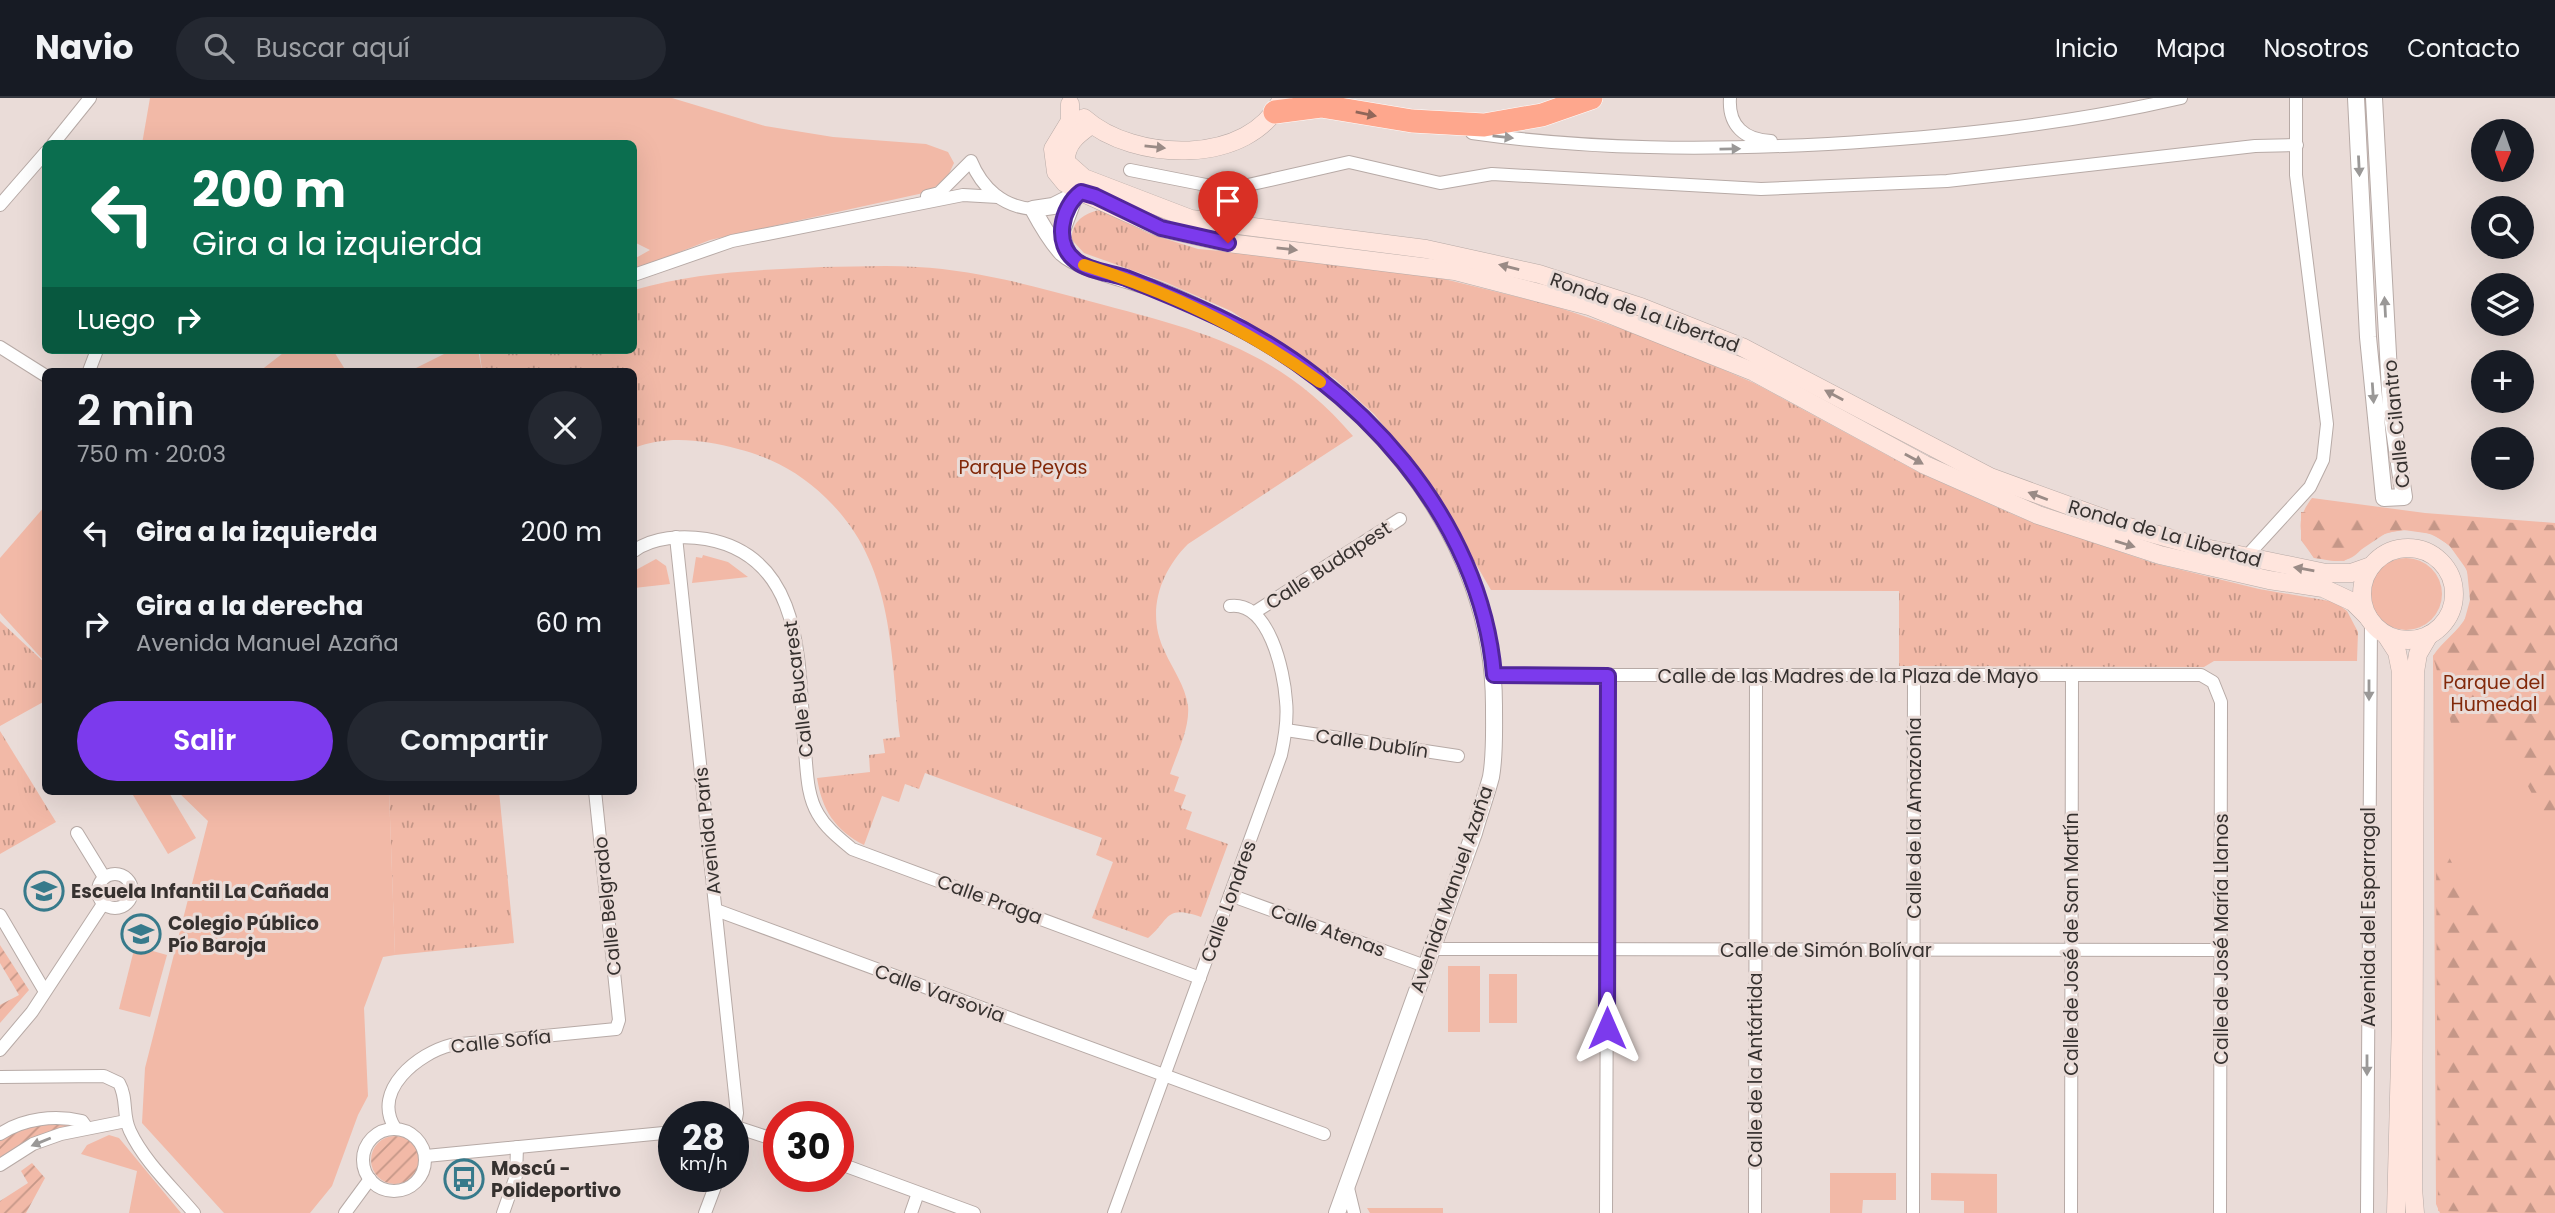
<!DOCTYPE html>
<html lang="es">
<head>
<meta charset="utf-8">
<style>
	body { margin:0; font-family:Poppins,sans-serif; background:#242831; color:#f1f3f6; height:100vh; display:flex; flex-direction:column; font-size:26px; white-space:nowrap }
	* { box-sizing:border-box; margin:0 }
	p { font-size:23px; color:#9ea1a6 }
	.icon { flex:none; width:38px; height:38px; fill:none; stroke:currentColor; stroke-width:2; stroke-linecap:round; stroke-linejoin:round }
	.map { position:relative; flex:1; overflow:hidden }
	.drawer { position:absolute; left:42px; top:270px; width:595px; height:427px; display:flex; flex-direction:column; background:#171b24; border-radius:10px; box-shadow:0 7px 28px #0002 }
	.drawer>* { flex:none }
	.top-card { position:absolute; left:42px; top:42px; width:595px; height:214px; border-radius:10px; box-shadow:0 7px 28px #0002; background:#0b6e4f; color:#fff; overflow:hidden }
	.needle { width:46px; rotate:182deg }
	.tools { position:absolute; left:2471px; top:21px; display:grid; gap:14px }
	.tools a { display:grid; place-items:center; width:63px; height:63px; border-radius:50%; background:#171b24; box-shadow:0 7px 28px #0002; font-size:35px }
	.speed { position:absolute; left:658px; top:1003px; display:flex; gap:14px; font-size:35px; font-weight:700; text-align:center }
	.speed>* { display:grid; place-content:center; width:91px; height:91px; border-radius:50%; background:#171b24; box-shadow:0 7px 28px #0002; line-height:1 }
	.speed small { font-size:18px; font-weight:400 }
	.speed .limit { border:10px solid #d22; background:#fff; color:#111 }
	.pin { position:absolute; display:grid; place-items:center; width:60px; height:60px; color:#fff; margin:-72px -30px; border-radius:50% 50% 50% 0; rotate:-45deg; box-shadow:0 0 7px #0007 }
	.pin .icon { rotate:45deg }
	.me { position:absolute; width:77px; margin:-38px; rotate:0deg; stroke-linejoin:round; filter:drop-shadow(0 0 5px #0008) }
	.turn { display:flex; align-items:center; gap:24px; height:147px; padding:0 35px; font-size:32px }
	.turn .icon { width:91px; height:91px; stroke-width:2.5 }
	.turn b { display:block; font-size:49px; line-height:60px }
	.then { display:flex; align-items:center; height:66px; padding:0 35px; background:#0003; gap:14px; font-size:26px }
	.round { display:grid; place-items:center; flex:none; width:74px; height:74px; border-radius:37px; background:#242831 }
	.head { display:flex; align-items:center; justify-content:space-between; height:119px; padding:0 35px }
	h1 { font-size:42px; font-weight:600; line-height:52px }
	.cta { display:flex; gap:14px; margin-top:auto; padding:14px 35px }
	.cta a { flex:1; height:80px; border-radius:42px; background:#7c3aed; color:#fff; font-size:28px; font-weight:600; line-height:80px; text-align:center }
	.cta a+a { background:#242831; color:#f1f3f6 }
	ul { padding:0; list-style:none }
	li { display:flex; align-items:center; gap:21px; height:91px; padding:0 35px }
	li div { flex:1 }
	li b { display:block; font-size:26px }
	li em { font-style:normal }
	header { display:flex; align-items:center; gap:42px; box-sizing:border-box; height:98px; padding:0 35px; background:#171b24; border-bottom:2px solid #363941 }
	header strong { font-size:33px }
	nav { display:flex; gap:38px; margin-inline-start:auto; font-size:24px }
	.search { width:490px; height:63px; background:#242831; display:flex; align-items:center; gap:18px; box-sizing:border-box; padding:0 24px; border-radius:38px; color:#9ea1a6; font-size:26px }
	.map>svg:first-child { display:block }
	.grass { fill:#f2b9a7 }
	.forest { fill:url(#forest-firs) }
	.park { fill:url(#park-tufts) }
	.garden { fill:url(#garden-furrows) }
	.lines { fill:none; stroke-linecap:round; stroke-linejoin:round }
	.minor-casing { stroke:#b7aaa6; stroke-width:14 }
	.tertiary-casing { stroke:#b7aaa6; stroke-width:18 }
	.secondary-casing { stroke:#b7aaa6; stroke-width:19 }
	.motorway-casing { stroke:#fff; stroke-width:24 }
	.minor { stroke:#fff; stroke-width:12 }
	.tertiary { stroke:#fff; stroke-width:16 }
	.secondary { stroke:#ffe5dd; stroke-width:18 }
	.motorway { stroke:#fea78d; stroke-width:23 }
	.oneway { fill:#906659 }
	.oneway2 { fill:#9a9897 }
	.oneway3 { fill:#9a8b86 }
	.route-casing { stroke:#51269a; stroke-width:18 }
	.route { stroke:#7c3aed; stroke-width:12 }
	.slow { stroke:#f59e0b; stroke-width:12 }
	.labels { text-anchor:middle; stroke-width:6; stroke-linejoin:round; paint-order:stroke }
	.street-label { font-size:19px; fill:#36312f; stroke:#eadcd8 }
	.park-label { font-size:19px; fill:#822809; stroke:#eadcd8 }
	.poi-label { font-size:19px; font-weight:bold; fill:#36312f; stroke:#eadcd8; text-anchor:start }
</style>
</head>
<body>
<header>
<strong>Navio</strong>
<div class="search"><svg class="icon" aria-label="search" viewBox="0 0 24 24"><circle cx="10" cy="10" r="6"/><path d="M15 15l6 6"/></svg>Buscar aquí</div>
<nav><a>Inicio</a><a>Mapa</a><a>Nosotros</a><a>Contacto</a></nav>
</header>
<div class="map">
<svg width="2555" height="1115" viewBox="0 0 2555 1115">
	<defs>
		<pattern id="forest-firs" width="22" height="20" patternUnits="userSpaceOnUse" patternTransform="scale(1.75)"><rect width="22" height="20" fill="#f2b9a7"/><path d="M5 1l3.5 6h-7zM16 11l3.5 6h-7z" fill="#c59788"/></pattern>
		<pattern id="park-tufts" width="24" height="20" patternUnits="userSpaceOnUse" patternTransform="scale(1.75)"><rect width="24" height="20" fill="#f2b9a7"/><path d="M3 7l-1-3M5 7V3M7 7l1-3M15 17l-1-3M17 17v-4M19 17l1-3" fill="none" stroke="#c59788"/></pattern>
		<pattern id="garden-furrows" width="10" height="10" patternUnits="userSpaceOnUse" patternTransform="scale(1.75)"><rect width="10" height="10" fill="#f2b9a7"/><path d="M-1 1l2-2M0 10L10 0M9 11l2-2" fill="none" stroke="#c59788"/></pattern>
	</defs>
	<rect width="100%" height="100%" fill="#eadcd8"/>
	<!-- grass -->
	<g class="grass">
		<polygon points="150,0 672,0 765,28 833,39 926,46 948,54 954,65 947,80 928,94 710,142 634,172 634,161 650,152 634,144 634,46 142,46"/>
		<polygon points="287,252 333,252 346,273 260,273"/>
		<polygon points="452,252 478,252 482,273 410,273"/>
		<path d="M 2312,400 L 2425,415 L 2555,425 L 2555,1115 L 2440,1115 L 2436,1106 L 2433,558 C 2442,543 2459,534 2467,517 C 2474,501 2472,481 2463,465 C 2445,432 2403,422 2371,443 C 2362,449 2356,460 2345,462 C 2336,465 2323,461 2314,460 C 2298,437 2295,422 2312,400 Z"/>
		<polygon points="45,408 45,564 0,515 0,460"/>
		<polygon points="703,457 728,464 748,479 692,485 696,459 702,460"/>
		<circle cx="2406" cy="496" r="36"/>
		<polygon points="656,461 666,468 670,486 634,490 634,473"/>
		<polygon points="139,693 168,693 196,740 168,756 133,697"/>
		<polygon points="177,693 389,693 395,857 383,859 364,910 368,998 358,1017 332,1088 310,1115 224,1115 142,1025 145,970 208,723"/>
		<polygon points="135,848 167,857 150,919 119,911"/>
		<rect x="1448" y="868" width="32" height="66"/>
		<rect x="1489" y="876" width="28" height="49"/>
		<polygon points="109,1037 119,1040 181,1115 129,1115 137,1073 81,1056 87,1047"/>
		<polygon points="1830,1075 1896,1075 1896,1102 1863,1102 1862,1115 1830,1115"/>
		<polygon points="1931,1075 1997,1076 1997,1115 1964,1115 1964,1103 1931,1102"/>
		<polygon points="1367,1110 1443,1110 1443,1115 1370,1115"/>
	</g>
	<!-- forest -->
	<g class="forest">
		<polygon points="2301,414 2555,427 2555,740 2508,650 2482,632 2451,625 2433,558 2464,524 2470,502 2467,472 2449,447 2432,436 2404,432 2386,435 2344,463 2314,460 2301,442"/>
		<polygon points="2436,748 2446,753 2456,773 2555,876 2555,1115 2438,1113"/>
	</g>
	<!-- park -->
	<g class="park">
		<path d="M 1100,112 L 1150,136 L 1198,151 L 1310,161 L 1440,180 L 1551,207 L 1652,241 L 1754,285 L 1920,375 L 2019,419 L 2153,465 L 2259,491 L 2335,504 L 2347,513 L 2358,534 L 2357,563 L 2214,563 L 2204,569 L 1899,568 L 1899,493 L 1491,492 L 1424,377 L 1374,316 L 1335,281 L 1231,213 L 1165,184 L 1084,155 L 1072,142 C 1071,124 1084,115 1100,112 Z"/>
		<path d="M 822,169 C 853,169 886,167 917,169 C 975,172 1034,188 1089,203 C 1197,232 1277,249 1353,338 L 1188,446 C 1159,475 1146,516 1165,554 C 1173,572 1185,587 1188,608 C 1190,630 1177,655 1170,676 L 1179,679 L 1174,693 L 1186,697 L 1181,710 L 1192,714 L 1186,731 L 1228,746 L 1201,819 C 1164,806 1170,822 1148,840 L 1092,820 L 1113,764 L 1096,757 L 1102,740 L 925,675 L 919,691 L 905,686 L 899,704 L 882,698 L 864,747 C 835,732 822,712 817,680 L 870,674 L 869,657 L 885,655 L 883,641 L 900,639 C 890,551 894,465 826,400 C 800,375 773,360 738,351 C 703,342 668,337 634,350 L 634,273 L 482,273 L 480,256 L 487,252 L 634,252 L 634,192 C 696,174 757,172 822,169 Z"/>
		<polygon points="0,523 46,566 45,603 0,628"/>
		<polygon points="0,633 56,724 0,756"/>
		<polygon points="389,693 499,693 514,845 395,857"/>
	</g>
	<!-- garden -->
	<g class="garden">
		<polygon points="0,847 29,892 0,925 0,907 19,897 0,865"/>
		<polygon points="41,1025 71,1026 71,1030 0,1060 0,1041 14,1033"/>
		<circle cx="395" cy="1062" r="24"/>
		<polygon points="32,1065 45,1080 26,1115 0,1115 0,1103 28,1085 21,1073"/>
	</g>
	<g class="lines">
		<!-- minor casing -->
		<g class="minor-casing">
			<g id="minor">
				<path d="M 1730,0 C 1728,28 1745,42 1771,43"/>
				<path d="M 1472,35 C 1590,52 1709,52 1828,46 C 1946,39 2065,27 2181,0"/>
				<polyline points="53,46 90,0"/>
				<polyline points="1130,72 1206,87 1248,87 1349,64 1440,85 1492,76 1761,91 1947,83 2255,48 2297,47"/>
				<path d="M 927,98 L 939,95 L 971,63 C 982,90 1003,109 1033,111"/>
				<polyline points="0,107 46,54"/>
				<polyline points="634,177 732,143 963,97 998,99"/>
				<polyline points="0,249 46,278"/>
				<polyline points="89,273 97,252"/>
				<polyline points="676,439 737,1015 733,1037"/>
				<path d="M 634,453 C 652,439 683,437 706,441 C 808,459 798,573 805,653 C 807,674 807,698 818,716 C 826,730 839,740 852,751 L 1200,880"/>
				<polyline points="2246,459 2310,389 2323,362 2327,326 2296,77 2296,0"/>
				<polyline points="1255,514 1400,421"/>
				<polyline points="1494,577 2201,577 2213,584 2221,604 2220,1115"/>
				<polyline points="1286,632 1458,658"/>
				<polyline points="77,735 104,779"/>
				<circle cx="115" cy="793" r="17"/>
				<polyline points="1230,797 1425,868"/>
				<polyline points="716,812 1324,1036"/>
				<polyline points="0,817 44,892"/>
				<polyline points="1431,851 2221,852"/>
				<polyline points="0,952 32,914 103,806"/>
				<path d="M 0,979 L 104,978 L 119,985 C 128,1001 122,1017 130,1033 C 144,1063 172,1089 194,1115"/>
				<polyline points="733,1028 779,1043"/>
				<path d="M 395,1030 C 371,992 419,955 451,947 L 616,931 L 619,922 L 595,693"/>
				<circle cx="394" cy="1062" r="31"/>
				<path d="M 0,1036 C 24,1020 55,1017 82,1023 L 87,1030"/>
				<polyline points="426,1058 674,1034"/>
				<polyline points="838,1065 974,1115"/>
				<polyline points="0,1067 33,1046 61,1036 126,1023"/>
				<polyline points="1347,1086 1354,1115"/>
				<polyline points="345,1115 370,1081"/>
				<polyline points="503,1115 516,1078 517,1049"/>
				<polyline points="705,1115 719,1078"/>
				<polyline points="911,1115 918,1095"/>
				<path d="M 1114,1115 L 1281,657 C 1285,639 1288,621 1286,603 C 1284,573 1269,503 1230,508"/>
				<polyline points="1606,1115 1608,578"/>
				<polyline points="1755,1115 1756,578"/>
				<polyline points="1913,1115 1914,578"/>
				<polyline points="2071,1115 2072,577"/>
				<polyline points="2367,1115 2371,524"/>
			</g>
		</g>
		<!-- tertiary casing -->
		<g class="tertiary-casing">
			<g id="tertiary">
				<polyline points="2356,0 2368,239 2384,400 2404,399 2391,311 2374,0"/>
				<path d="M 1081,94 L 1053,108 L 1033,111 C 1041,126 1050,142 1062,155 C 1080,172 1136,183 1161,193 C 1182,201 1203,212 1224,222 C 1372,294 1495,440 1494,610 C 1494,633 1495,657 1491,679 C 1486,698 1479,717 1474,735 L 1337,1115"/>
				<polyline points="1067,153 1061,135 1074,100"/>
			</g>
		</g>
		<!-- secondary casing -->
		<g class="secondary-casing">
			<g id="secondary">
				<polyline points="1070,6 1070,23 1053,51 1056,74 1065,85 1081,94 1161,130 1228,145 1455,173 1589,208 1754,274 1925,367 2038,417 2160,457 2269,482 2323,490 2353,504 2368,519"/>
				<path d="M 1084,20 C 1133,64 1251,69 1282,0"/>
				<path d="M 1091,27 C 1077,37 1065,46 1066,64 L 1084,80 L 1191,121 L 1426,151 L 1539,176 L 1641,209 L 1742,249 L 1990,379 L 2125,428 L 2205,450 L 2326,475 L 2351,475 L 2371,468"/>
				<circle cx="2408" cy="496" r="46"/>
				<polyline points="2386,537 2397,554 2401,574 2401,922 2396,1115"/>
				<polyline points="2415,1115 2413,1090 2415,574 2418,556 2429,537"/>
			</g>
		</g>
		<!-- motorway casing -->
		<g class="motorway-casing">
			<polyline id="motorway" points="1275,14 1321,8 1412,23 1484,27 1542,17 1591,0"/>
		</g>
		<!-- minor -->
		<use href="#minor" class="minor"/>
		<!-- tertiary -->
		<use href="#tertiary" class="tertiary"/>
		<!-- secondary -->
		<use href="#secondary" class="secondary"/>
		<!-- motorway -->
		<use href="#motorway" class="motorway"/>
	</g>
	<!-- one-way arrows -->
	<defs><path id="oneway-solid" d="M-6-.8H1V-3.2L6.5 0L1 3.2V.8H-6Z" transform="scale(1.75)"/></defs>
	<use class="oneway" href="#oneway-solid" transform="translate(1366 16) rotate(11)"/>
	<g class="oneway2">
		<use href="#oneway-solid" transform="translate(1503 39) rotate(6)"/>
		<use href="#oneway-solid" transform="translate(1730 51) rotate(-1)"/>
		<use href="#oneway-solid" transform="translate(2359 68) rotate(87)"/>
		<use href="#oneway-solid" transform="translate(2385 209) rotate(-93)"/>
		<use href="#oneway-solid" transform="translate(2373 295) rotate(86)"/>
		<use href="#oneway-solid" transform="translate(2369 592) rotate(90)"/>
		<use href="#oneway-solid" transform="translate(2367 967) rotate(90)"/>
		<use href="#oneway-solid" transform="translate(41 1044) rotate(158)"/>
	</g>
	<g class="oneway3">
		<use href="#oneway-solid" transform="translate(1155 49) rotate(6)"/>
		<use href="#oneway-solid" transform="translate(1287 151) rotate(6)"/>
		<use href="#oneway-solid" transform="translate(1509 169) rotate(-166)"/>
		<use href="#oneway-solid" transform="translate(1834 297) rotate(-152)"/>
		<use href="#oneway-solid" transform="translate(1914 361) rotate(29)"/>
		<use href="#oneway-solid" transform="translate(2038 398) rotate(-159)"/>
		<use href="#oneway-solid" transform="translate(2125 446) rotate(17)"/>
		<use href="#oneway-solid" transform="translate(2304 471) rotate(-170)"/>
	</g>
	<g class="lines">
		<!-- route casing -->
		<g class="route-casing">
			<path id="route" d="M 1228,145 L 1161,130 L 1095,98 L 1081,94 C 1061,109 1053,146 1076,163 C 1088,173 1111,175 1126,180 C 1157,192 1188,205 1218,219 C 1357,284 1481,420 1494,577 L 1608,578 L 1607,930"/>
		</g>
		<!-- route -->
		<use href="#route" class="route"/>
		<!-- slow -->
		<path class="slow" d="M 1084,167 C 1170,194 1247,231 1320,284"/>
	</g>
	<!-- icons -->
	<defs>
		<g id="school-ring" transform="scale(2.0125)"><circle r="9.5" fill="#eadcd8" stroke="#377a8b" stroke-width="1.5"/><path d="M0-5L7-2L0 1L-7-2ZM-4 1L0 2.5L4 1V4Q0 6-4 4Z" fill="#377a8b"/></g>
		<g id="bus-ring" transform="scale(2.0125)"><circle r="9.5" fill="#eadcd8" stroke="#377a8b" stroke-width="1.5"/><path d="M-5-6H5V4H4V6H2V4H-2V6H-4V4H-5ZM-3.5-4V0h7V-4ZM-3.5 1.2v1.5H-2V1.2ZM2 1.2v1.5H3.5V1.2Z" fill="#377a8b"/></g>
	</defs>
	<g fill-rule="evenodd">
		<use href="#school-ring" x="44" y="793"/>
		<use href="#school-ring" x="141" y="836"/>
		<use href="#bus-ring" x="464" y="1081"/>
	</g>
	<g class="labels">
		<!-- street labels -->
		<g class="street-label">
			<text transform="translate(1645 214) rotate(20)" y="7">Ronda de La Libertad</text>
			<text transform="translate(2396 326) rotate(-96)" y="7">Calle Cilantro</text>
			<text transform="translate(2165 435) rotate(16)" y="7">Ronda de La Libertad</text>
			<text transform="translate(1328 467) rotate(-33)" y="7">Calle Budapest</text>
			<text x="1848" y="585">Calle de las Madres de la Plaza de Mayo</text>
			<text transform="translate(798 591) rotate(-97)" y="7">Calle Bucarest</text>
			<text transform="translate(1372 645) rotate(8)" y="7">Calle Dublín</text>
			<text transform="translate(1914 720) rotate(-90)" y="7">Calle de la Amazonía</text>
			<text transform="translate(707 733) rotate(-96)" y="7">Avenida París</text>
			<text transform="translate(1451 791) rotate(-71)" y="7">Avenida Manuel Azaña</text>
			<text transform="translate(990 801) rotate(20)" y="7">Calle Praga</text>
			<text transform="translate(1228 803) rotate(-70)" y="7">Calle Londres</text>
			<text transform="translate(607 808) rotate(-96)" y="7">Calle Belgrado</text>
			<text transform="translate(2368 819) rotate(-90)" y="7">Avenida del Esparragal</text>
			<text transform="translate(1328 832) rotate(20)" y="7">Calle Atenas</text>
			<text transform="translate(2221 841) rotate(-90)" y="7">Calle de José María Llanos</text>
			<text transform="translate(2071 846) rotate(-90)" y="7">Calle de José de San Martín</text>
			<text x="1826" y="859">Calle de Simón Bolívar</text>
			<text transform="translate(940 895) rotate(20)" y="7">Calle Varsovia</text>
			<text transform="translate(501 943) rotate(-6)" y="7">Calle Sofía</text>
			<text transform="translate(1755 972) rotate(-90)" y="7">Calle de la Antártida</text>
		</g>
		<!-- park labels -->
		<g class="park-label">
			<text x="1023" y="376">Parque Peyas</text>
			<text x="2494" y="591">Parque del<tspan x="2494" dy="22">Humedal</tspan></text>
		</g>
		<!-- poi labels -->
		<g class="poi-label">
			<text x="71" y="800">Escuela Infantil La Cañada</text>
			<text x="168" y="832">Colegio Público<tspan x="168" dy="22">Pío Baroja</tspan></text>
			<text x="491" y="1077">Moscú -<tspan x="491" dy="22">Polideportivo</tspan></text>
		</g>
	</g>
</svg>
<div class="tools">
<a><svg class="needle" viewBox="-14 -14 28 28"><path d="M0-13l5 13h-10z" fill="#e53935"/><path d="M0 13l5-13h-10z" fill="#9ea1a6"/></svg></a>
<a><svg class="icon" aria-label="search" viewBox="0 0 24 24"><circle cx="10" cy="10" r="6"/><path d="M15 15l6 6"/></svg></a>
<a><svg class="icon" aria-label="layers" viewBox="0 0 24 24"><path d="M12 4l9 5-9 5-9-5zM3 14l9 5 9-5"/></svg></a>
<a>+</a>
<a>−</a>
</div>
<div class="speed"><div>28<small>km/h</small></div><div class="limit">30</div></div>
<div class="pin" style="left:1228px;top:145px;background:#d93025"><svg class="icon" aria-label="arrive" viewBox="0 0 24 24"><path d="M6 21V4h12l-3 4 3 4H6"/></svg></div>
<svg class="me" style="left:1607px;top:930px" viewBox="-20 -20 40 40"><path d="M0-17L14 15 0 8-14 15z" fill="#7c3aed" stroke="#fff" stroke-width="4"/></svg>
<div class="top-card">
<div class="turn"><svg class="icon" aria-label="left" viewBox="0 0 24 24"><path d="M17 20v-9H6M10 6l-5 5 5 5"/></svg><div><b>200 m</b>Gira a la izquierda</div></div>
<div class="then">Luego<svg class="icon" aria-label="right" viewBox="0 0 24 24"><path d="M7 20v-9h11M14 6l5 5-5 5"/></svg></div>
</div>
<section class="drawer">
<div class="head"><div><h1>2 min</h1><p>750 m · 20:03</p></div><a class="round"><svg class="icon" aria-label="close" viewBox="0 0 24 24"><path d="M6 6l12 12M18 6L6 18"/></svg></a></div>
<ul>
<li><svg class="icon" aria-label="left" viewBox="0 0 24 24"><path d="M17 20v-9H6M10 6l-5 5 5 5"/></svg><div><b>Gira a la izquierda</b></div><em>200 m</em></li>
<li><svg class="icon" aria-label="right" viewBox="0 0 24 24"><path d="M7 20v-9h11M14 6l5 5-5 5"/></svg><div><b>Gira a la derecha</b><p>Avenida Manuel Azaña</p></div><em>60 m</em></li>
</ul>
<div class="cta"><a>Salir</a><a>Compartir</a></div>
</section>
</div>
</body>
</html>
